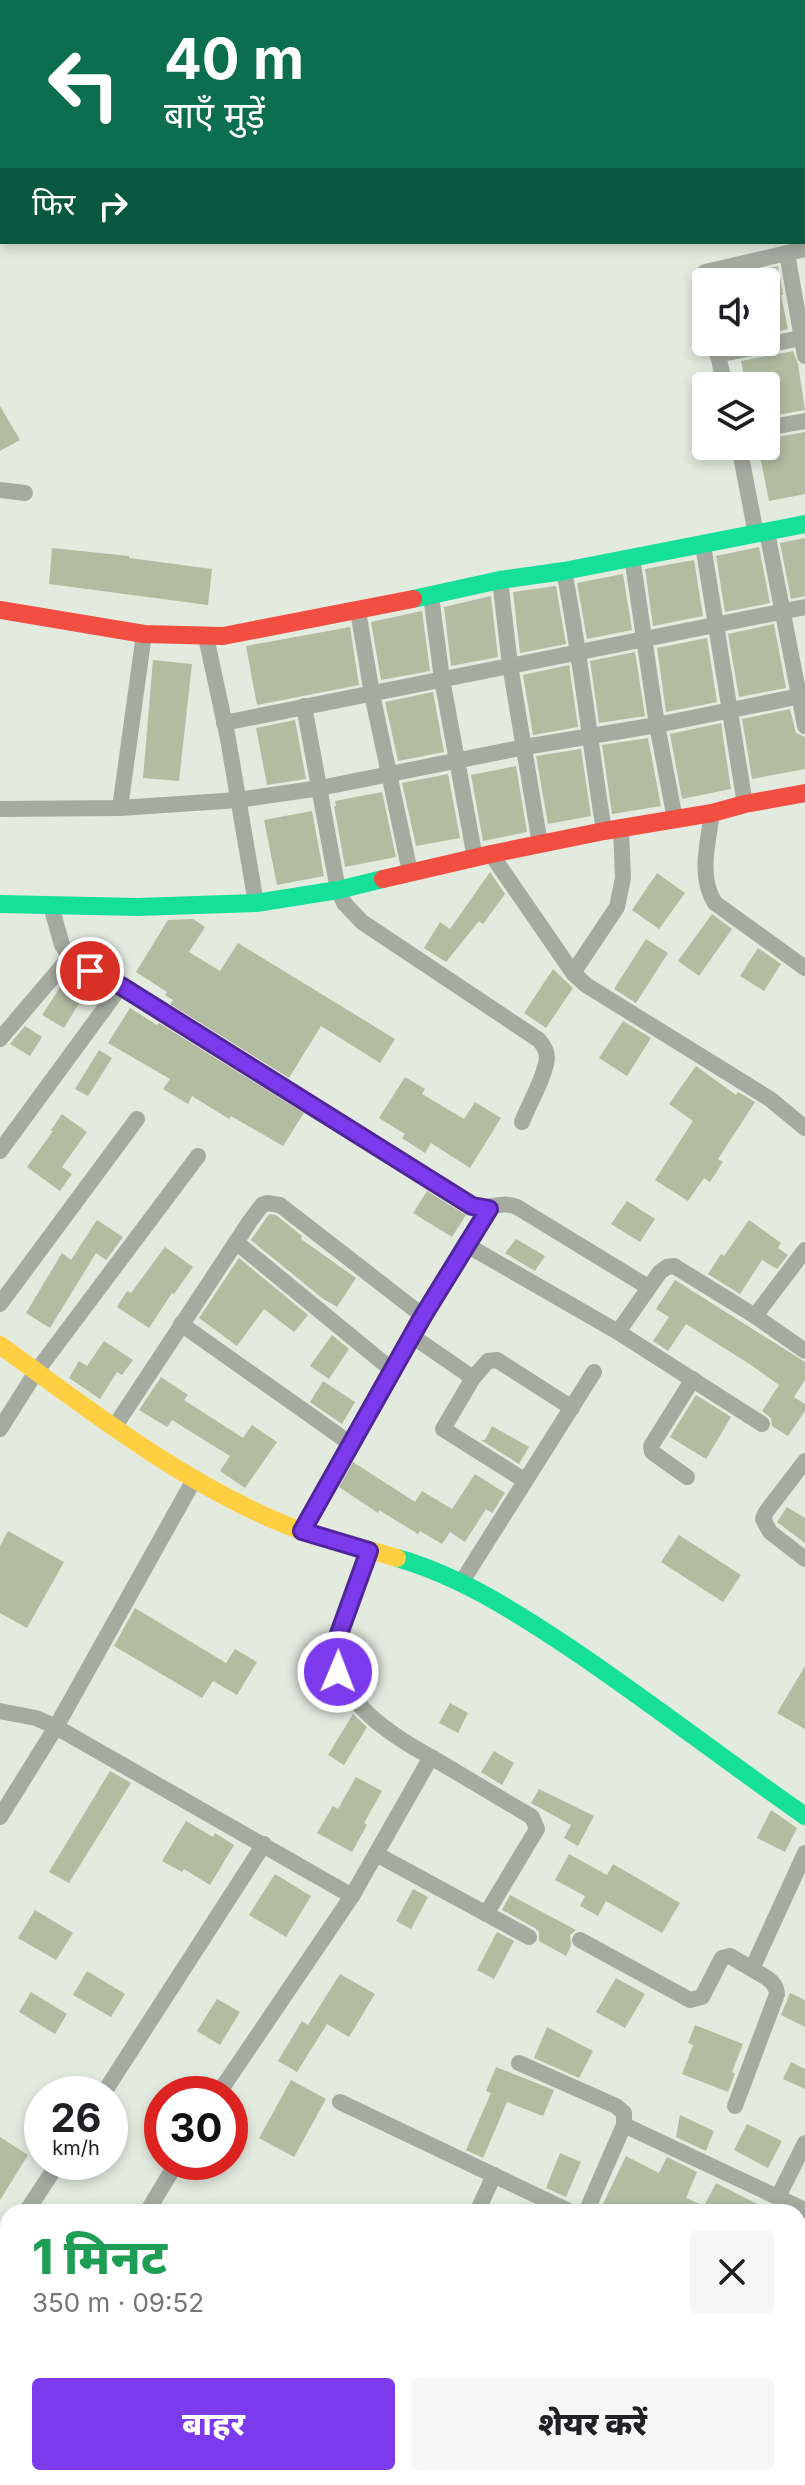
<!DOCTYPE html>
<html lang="hi">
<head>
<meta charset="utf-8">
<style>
	body { margin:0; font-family:Inter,"Noto Sans Devanagari",sans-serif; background:#f6f6f6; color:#202124; height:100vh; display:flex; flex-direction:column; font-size:30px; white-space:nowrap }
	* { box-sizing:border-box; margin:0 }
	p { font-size:26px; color:#757577 }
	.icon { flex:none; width:44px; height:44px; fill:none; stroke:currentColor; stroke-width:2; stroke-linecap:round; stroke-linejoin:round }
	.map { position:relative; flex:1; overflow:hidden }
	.side { position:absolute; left:0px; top:2204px; width:806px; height:282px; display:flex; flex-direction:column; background:#fff; border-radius:24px 24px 0 0; box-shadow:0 4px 12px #0003 }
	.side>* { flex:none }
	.banner { position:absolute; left:0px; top:0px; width:806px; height:244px; box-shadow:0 4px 12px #0003; background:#0b6e4f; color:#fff; overflow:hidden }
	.fabs { position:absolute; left:692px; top:268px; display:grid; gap:16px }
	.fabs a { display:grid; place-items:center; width:88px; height:88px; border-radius:8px; background:#fff; box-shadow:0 4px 12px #0003; font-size:40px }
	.speed { position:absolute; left:24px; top:2076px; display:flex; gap:16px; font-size:40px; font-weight:700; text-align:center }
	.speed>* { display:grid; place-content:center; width:104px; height:104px; border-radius:50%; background:#fff; box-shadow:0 4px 12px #0003; line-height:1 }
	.speed small { font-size:20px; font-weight:400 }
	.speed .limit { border:12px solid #d22; background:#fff; color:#111 }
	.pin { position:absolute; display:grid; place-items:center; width:68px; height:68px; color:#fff; margin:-34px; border:4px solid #fff; border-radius:50%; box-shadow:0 2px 8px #0007 }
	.me { position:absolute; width:88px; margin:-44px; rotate:1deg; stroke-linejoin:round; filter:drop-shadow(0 0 6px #0008) }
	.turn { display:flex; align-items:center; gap:28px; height:168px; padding:0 32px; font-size:36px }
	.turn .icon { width:104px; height:104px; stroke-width:2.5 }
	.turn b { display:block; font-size:56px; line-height:68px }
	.then { display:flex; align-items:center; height:76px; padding:0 32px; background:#0003; gap:16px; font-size:30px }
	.round { display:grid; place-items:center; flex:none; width:84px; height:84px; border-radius:8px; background:#f6f6f6 }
	.head { display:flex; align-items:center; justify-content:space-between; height:136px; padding:0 32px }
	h1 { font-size:48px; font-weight:800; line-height:60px; color:#1e9e55 }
	.primary-button { display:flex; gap:16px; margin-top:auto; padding:16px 32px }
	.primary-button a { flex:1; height:92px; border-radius:8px; background:#7c3aed; color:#fff; font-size:32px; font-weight:800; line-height:92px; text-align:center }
	.primary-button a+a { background:#f6f6f6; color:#202124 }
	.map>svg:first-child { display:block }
	.building { fill:#b3bca1 }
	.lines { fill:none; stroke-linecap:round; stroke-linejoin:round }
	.street { stroke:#a6aba0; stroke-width:16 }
	.fast { stroke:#16e098; stroke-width:18 }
	.slow { stroke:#ffcf43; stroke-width:18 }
	.jam { stroke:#f24e42; stroke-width:18 }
	.route-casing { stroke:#51269a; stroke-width:20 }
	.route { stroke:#7c3aed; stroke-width:14 }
</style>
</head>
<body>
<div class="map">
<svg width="805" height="2485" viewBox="0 0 805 2485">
	<rect width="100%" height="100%" fill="#e3eade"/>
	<!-- building -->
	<g class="building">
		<polygon points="778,266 783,295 781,295 788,329 766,334 766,282 713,281"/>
		<polygon points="793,351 798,364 805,410 766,417 766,386 746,386 741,361"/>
		<polygon points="0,406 20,440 0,451"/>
		<polygon points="805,432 805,494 769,501 758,446 766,446 766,439"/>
		<polygon points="805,538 805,596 791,599 780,543"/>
		<polygon points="759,547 770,603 725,612 716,556"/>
		<polygon points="52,548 129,556 129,558 212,569 208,605 49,584"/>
		<polygon points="694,560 703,616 653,626 645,569"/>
		<polygon points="623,574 632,630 587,639 577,583"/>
		<polygon points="556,586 566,644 520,653 513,592"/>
		<polygon points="491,596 498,657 451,666 444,607"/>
		<polygon points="422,611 430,671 381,680 371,622"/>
		<polygon points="774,624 786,688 739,697 728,634"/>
		<polygon points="350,627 359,685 257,705 246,646"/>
		<polygon points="707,638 717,702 666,712 657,648"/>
		<polygon points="635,652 645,716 599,723 590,661"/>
		<polygon points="153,660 192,664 179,781 143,778"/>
		<polygon points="569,665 578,727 533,735 523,675"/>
		<polygon points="433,692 444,752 398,761 385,702"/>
		<polygon points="790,709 796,733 805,737 805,769 752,779 742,719"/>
		<polygon points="295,720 306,779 267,785 256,728"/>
		<polygon points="721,723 731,789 682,799 670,734"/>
		<polygon points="648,738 661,806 612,814 602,745"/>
		<polygon points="581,749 591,816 548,824 536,756"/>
		<polygon points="516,766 527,832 483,841 471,775"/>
		<polygon points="448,774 460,838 416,846 402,783"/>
		<polygon points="382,792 396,857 345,867 334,806 336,806 335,801"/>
		<polygon points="312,811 324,876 277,885 264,820"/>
		<polygon points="490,872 505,894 483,924 479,921 446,962 424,948 440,922 450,929"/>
		<polygon points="657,873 685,893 659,929 632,910"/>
		<polygon points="712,914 732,929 699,976 678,961"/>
		<polygon points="193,919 205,927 189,952 220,971 238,943 395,1039 380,1063 321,1026 289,1078 170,1004 173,1000 165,995 167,992 136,972 168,920"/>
		<polygon points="646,939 668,953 636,1003 614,989"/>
		<polygon points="758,948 781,964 764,991 740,976"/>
		<polygon points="553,969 573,988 546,1028 524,1013"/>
		<polygon points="65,980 86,992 64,1028 42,1015"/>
		<polygon points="130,1008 157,1025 159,1023 304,1113 283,1146 231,1116 229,1119 192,1096 188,1104 163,1089 170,1079 108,1043"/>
		<polygon points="623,1021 651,1038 627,1076 599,1058"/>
		<polygon points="25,1026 42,1037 30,1056 10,1044"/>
		<polygon points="99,1050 112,1058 88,1096 75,1089"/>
		<polygon points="696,1066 736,1095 738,1092 755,1102 718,1159 723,1162 710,1182 704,1178 688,1201 655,1180 693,1121 669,1104"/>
		<polygon points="405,1077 425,1089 422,1094 464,1119 475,1102 501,1118 470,1168 431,1143 425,1153 402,1138 405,1134 379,1118"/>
		<polygon points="62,1114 87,1132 62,1167 72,1174 60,1191 27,1167 53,1131 51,1130"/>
		<polygon points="427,1191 466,1215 452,1237 413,1213"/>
		<polygon points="627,1201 655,1219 640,1242 611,1224"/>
		<polygon points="269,1214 276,1215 302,1236 301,1239 356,1278 337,1307 322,1298 251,1240"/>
		<polygon points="97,1220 123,1237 106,1260 96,1253 50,1328 26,1313 62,1253 71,1260"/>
		<polygon points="749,1220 781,1243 778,1248 788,1255 777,1269 762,1260 740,1294 708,1274 721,1254 724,1256"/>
		<polygon points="516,1239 545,1256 535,1271 505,1253"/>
		<polygon points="165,1247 193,1267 174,1294 172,1293 149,1328 117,1307 127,1291 131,1293"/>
		<polygon points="239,1258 308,1315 294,1332 264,1309 237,1346 199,1318"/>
		<polygon points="675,1280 805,1362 805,1380 794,1397 805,1404 805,1411 788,1436 772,1426 771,1418 762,1411 779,1385 751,1365 686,1324 668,1351 653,1341 669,1317 656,1309"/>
		<polygon points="332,1335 349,1349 329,1379 310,1366"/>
		<polygon points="104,1341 133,1360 122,1375 117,1372 100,1399 69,1378 79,1361 87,1366"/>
		<polygon points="161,1377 188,1395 184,1400 243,1438 252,1425 277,1442 245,1488 220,1471 230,1456 172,1420 167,1427 139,1410"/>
		<polygon points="323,1381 355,1402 342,1424 310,1402"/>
		<polygon points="696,1395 731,1417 706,1459 670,1437"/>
		<polygon points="492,1426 529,1447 519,1464 481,1440 485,1440"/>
		<polygon points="353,1462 415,1502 422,1491 452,1509 475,1474 505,1493 492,1513 486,1509 465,1542 450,1532 442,1544 420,1531 418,1534 379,1510 378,1513 339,1487"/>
		<polygon points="787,1507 805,1518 805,1543 777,1522"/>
		<polygon points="8,1531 64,1562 27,1628 0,1613 0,1546"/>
		<polygon points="679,1535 741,1575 723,1602 661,1562"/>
		<polygon points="135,1608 226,1663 235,1649 257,1662 237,1695 213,1681 202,1698 114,1646"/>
		<polygon points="805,1666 805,1729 777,1713"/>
		<polygon points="450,1703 468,1713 458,1733 439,1723"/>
		<polygon points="353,1714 367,1727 344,1765 328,1755"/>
		<polygon points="494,1751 514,1763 502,1785 481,1772"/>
		<polygon points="110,1771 131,1783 69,1883 49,1872"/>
		<polygon points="356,1777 382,1791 364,1823 367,1825 352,1852 317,1833 333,1806 338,1809"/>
		<polygon points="539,1789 594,1816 578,1846 564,1838 571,1825 531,1803"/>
		<polygon points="771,1810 797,1828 785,1852 757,1838"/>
		<polygon points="186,1821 213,1837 215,1833 234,1845 210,1885 184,1869 182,1872 162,1861"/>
		<polygon points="569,1854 607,1875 613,1864 680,1903 662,1933 606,1901 598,1916 580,1906 585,1896 555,1880"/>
		<polygon points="275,1874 311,1896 286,1937 249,1915"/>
		<polygon points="413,1889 428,1897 411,1929 396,1921"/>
		<polygon points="510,1895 576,1930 570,1935 571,1946 566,1956 539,1941 539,1932 535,1928 502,1910"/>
		<polygon points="35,1910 73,1933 56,1960 18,1938"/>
		<polygon points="497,1932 514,1941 494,1979 477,1970"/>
		<polygon points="87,1971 125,1994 111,2017 73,1995"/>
		<polygon points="340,1974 375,1994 349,2037 327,2024 297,2072 278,2061 302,2021 308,2025"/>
		<polygon points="616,1978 645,1994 625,2028 596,2012"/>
		<polygon points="31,1992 67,2014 55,2034 19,2012"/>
		<polygon points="790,1993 805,2000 805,2027 781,2015"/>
		<polygon points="217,1999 240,2012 220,2045 197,2031"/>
		<polygon points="695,2025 743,2044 732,2072 735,2074 728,2092 682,2074 693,2045 688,2043"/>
		<polygon points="547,2027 593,2051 579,2078 534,2058"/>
		<polygon points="791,2062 805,2069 805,2089 783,2079"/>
		<polygon points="496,2067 554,2090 543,2116 507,2102 483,2158 466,2150 491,2093 486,2091"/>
		<polygon points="291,2080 326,2099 294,2157 259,2138"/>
		<polygon points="680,2115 714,2131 706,2151 676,2137"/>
		<polygon points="747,2124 782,2141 768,2168 734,2150"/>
		<polygon points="0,2137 28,2155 0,2200"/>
		<polygon points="560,2153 581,2162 566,2197 546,2188"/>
		<polygon points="626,2156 659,2173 667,2157 697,2172 686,2198 704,2206 716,2183 773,2212 599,2212"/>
	</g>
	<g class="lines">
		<!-- street -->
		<g class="street">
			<polyline points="26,2 27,0"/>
			<polyline points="0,91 2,85"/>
			<polyline points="787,253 805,356"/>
			<polyline points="706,304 701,276 705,272 805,249"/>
			<polyline points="715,342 725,386"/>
			<polyline points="717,355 805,337"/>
			<polyline points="766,428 805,421"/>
			<polyline points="739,446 756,534"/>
			<polyline points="0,490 25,493"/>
			<polyline points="767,532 805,726"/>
			<polyline points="703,545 745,804"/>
			<polyline points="632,557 657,725 675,819"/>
			<path d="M 564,571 C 581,657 590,744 604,831"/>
			<polyline points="500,580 510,665 540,844"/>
			<polyline points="431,596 442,679 475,858"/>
			<polyline points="358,611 372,694 410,872"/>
			<polyline points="206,637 228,739 256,903"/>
			<path d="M 304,706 L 338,890 L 344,903 L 362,922 L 539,1040 C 544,1046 547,1051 547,1058 C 545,1077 529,1104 522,1122"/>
			<polyline points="224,723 805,607"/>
			<polyline points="120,808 144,634"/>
			<polyline points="0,809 120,808 238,800 320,788 525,747 657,725 805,695"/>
			<path d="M 712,813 C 708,844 698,876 715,903 L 805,968"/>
			<polyline points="491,854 573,973 586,985 770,1099 805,1128"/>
			<path d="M 51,906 L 62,945 L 70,957 L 90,971 L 121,986 L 472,1206 C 491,1211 500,1200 517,1207 L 648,1287"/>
			<polyline points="573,973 617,907 623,878 621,829"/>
			<polyline points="0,1039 70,957"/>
			<polyline points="0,1151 121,986"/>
			<polyline points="236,1242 392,1370"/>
			<polyline points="465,1244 618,1332 762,1424"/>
			<polyline points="0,1304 137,1119"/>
			<polyline points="755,1316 805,1250"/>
			<polyline points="181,1324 351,1444"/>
			<polyline points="618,1332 660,1272 667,1267 674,1266 755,1316 805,1351"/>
			<polyline points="412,1336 473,1378"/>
			<polyline points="115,1426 250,1221 262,1205 267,1203 280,1205 423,1316"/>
			<polyline points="0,1429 36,1372 198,1156"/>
			<polyline points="805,1461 766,1512 763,1519 770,1532 805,1559"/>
			<polyline points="687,1477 652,1452 651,1446 693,1379"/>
			<polyline points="524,1480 443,1429 473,1378 488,1361 497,1360 572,1408"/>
			<path d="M 302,1531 C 363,1423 420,1312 489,1209"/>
			<polyline points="461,1583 594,1372"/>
			<polyline points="0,1711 36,1718 56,1727 352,1896"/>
			<polyline points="431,1757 532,1817 537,1829 486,1914"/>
			<polyline points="0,1817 56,1727 195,1478"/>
			<polyline points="376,1854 529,1937"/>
			<polyline points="580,1940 690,2000 702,1997 722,1958 730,1956 752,1969"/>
			<polyline points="519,2063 616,2106 624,2113 624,2125 586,2212"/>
			<polyline points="103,2094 264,1844"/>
			<path d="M 218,2094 L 352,1896 L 431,1757 C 390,1735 329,1696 336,1642 L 369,1551"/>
			<polyline points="340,2102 571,2212"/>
			<path d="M 735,2106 L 777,1994 C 776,1980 764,1977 752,1969 L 805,1853"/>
			<polyline points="624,2125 805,2210"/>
			<polyline points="778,2197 805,2143"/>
			<polyline points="26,2212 59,2162"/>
			<polyline points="147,2212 177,2162"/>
			<polyline points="477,2212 494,2175"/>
			<polyline points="0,2253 8,2241"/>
			<polyline points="0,2308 8,2312"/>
			<polyline points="798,2314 805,2317"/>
			<polyline points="292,2485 294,2478"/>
		</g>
		<!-- fast -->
		<g class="fast">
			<polyline points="413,599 500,580 564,571 805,524"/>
			<polyline points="0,904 138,907 256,903 338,890 383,879"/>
			<path d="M 397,1558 C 460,1576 516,1612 570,1648 C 650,1702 726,1761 805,1816"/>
		</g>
		<!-- slow -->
		<path class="slow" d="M 0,1345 C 90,1411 187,1486 291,1527 C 325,1540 362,1547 397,1558"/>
		<!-- jam -->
		<g class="jam">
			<polyline points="0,610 144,634 223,636 413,599"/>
			<polyline points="383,879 491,854 604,831 712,813 745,804 805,793"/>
		</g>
	</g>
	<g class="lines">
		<!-- route casing -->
		<g class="route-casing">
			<polyline id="route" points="90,971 121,986 472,1206 489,1209 423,1316 302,1531 369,1551 336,1642 335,1660 338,1672"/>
		</g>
		<!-- route -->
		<use href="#route" class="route"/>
	</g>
</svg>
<div class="fabs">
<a><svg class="icon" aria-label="sound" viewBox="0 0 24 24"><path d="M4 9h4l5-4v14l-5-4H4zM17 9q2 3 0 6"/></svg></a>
<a><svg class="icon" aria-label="layers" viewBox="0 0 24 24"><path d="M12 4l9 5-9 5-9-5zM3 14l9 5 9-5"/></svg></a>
</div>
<div class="speed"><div>26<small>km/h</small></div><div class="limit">30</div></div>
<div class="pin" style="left:90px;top:971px;background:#d93025"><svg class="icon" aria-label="arrive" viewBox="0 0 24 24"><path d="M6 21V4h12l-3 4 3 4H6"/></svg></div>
<svg class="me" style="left:338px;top:1672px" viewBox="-20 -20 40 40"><circle r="17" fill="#7c3aed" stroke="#fff" stroke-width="3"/><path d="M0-11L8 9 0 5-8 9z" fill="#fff"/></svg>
<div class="banner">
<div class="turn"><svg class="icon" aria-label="left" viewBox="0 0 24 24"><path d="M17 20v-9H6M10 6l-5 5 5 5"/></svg><div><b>40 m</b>बाएँ मुड़ें</div></div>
<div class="then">फिर<svg class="icon" aria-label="right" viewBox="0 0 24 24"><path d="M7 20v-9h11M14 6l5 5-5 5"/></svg></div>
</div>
<section class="side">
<div class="head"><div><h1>1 मिनट</h1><p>350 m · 09:52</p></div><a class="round"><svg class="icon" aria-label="close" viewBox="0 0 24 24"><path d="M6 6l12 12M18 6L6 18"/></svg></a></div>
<div class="primary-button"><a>बाहर</a><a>शेयर करें</a></div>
</section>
</div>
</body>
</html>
